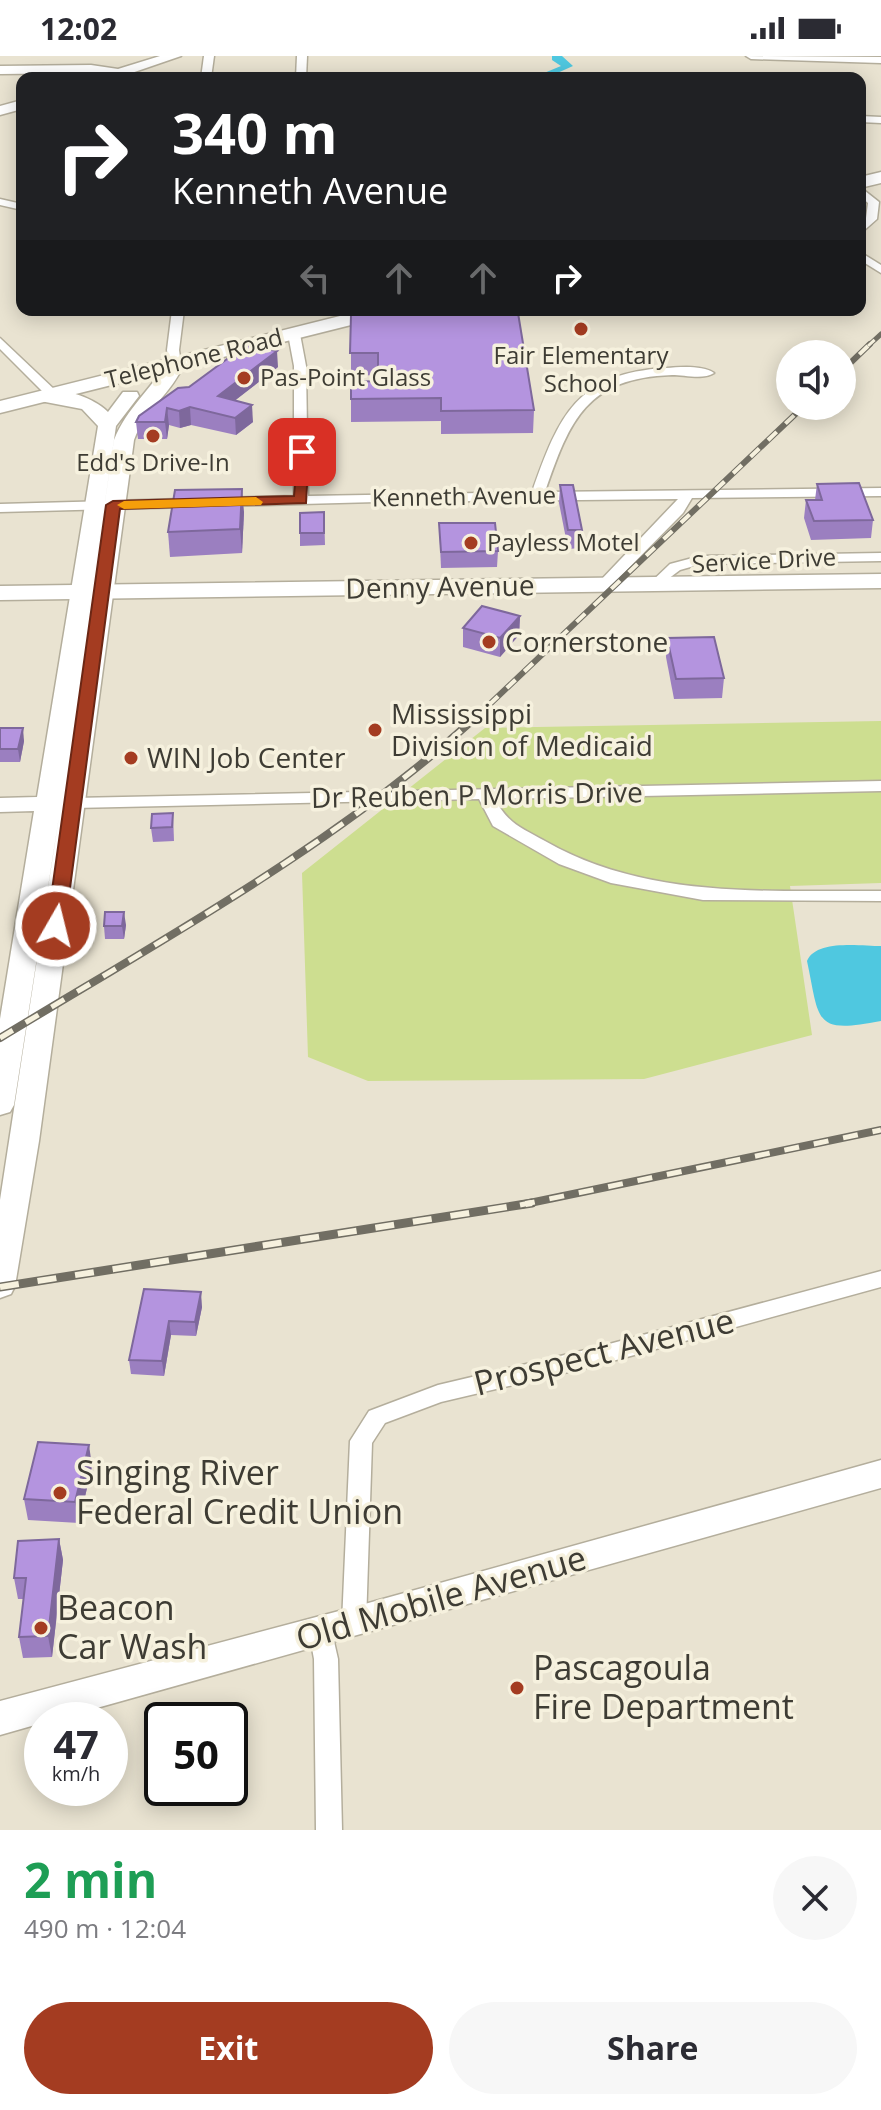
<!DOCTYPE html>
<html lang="en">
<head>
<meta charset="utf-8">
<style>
	body { margin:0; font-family:"Open Sans",sans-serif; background:#f7f7f7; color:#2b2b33; height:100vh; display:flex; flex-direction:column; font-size:30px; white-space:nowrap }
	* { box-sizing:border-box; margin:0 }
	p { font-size:26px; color:#7c7c81 }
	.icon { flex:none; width:44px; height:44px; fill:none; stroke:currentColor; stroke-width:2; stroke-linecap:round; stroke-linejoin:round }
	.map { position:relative; height:1774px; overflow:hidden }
	.sheet { display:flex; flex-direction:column; background:#fff; flex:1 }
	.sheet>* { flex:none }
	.top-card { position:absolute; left:16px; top:16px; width:850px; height:244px; border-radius:16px; box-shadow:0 4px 20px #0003; background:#202124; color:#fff; overflow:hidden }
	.buttons { position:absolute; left:776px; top:284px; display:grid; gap:16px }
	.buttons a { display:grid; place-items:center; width:80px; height:80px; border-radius:50%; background:#fff; box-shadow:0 4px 20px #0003; font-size:40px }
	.speed { position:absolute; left:24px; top:1646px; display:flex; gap:16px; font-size:40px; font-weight:700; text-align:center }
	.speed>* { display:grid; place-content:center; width:104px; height:104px; border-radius:50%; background:#fff; box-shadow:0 4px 20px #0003; line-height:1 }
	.speed small { font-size:20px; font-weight:400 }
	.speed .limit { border:4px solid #111; border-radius:12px; background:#fff; color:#111 }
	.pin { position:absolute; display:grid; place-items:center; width:68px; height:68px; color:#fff; margin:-34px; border-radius:16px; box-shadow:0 4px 12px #0006 }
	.me { position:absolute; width:88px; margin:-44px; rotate:8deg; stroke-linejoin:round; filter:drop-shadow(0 0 6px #0008) }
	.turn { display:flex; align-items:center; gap:28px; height:168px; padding:0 24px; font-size:36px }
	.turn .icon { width:104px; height:104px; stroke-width:2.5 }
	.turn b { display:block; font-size:56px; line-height:68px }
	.lanes { display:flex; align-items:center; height:76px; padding:0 24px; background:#0003; justify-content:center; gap:40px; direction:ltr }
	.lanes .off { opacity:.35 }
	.round { display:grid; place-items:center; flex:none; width:84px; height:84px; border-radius:42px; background:#f7f7f7 }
	.headline { display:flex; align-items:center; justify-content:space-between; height:136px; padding:0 24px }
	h1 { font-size:48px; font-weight:700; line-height:60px; color:#1e9e55 }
	.cta { display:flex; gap:16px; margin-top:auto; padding:16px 24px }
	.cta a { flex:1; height:92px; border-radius:48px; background:#a43c21; color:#fff; font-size:32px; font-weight:700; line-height:92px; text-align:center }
	.cta a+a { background:#f7f7f7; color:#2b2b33 }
	.status { display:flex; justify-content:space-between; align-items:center; height:56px; padding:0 40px; background:#fff; direction:ltr }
	.status svg { height:22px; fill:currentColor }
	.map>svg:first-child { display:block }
	.green { fill:#cdde90 }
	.water { fill:#4fc8e0 }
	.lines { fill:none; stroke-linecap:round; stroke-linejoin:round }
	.canal { fill:#4fc8e0; fill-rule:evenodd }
	.street-casing { stroke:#b4ae9c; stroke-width:3 }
	.secondary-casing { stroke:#b4ae9c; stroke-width:3 }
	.primary-casing { stroke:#b4ae9c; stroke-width:3 }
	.street { fill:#fff; fill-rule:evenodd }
	.secondary { fill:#fff; fill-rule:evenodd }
	.primary { fill:#fff; fill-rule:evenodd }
	.rail-far3-casing { stroke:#716e63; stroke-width:5 }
	.rail-far2-casing { stroke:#716e63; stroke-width:6 }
	.rail-far1-casing { stroke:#716e63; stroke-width:8 }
	.rail-casing { stroke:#716e63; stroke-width:9 }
	.rail-far3 { stroke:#f6f1de; stroke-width:3; stroke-dasharray:9; stroke-linecap:butt }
	.rail-far2 { stroke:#f6f1de; stroke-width:4; stroke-dasharray:12; stroke-linecap:butt }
	.rail-far1 { stroke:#f6f1de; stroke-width:5; stroke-dasharray:15; stroke-linecap:butt }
	.rail { stroke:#f6f1de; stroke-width:6; stroke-dasharray:19; stroke-linecap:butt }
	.wall { fill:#9b7fc0 }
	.shaded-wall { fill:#7e689c }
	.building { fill:#b494df; stroke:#7e689c; stroke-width:2 }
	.route { fill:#a43c21; stroke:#6b2715; stroke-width:2 }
	.slow { fill:#f59e0b }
	.poi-dot { fill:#a43c21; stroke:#f6f1de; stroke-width:3 }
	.labels { text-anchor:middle; stroke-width:7; stroke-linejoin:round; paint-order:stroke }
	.far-poi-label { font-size:24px; fill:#3e3c34; stroke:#f6f1de }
	.far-street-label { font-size:24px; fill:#3e3c34; stroke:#f6f1de }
	.street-label { font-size:28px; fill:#3e3c34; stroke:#f6f1de }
	.poi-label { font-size:28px; fill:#3e3c34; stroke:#f6f1de; text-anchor:start }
	.near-street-label { font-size:34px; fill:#3e3c34; stroke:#f6f1de }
	.near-poi-label { font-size:34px; fill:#3e3c34; stroke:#f6f1de; text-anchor:start }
</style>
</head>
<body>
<div class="status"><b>12:02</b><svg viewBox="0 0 49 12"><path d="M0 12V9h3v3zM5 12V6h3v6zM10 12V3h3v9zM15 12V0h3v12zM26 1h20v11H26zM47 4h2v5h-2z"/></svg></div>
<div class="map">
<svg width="881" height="1774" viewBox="0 0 881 1774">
	<rect width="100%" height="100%" fill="#e9e3d1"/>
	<!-- green -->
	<polygon class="green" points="881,665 881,827 790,830 812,979 644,1023 368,1025 308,1001 302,817 485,672"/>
	<!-- water -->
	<path class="water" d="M 881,890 L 881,965 C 813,978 820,966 807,905 C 816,883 861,890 881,890 Z"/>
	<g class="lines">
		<!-- canal -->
		<polygon class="canal" points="552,0 562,0 573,10 546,22 532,22 561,10 552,4"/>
		<!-- street casing -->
		<g class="street-casing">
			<g id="street">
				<polygon points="204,0 214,0 211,22 201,22"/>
				<polygon points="297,0 307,0 306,22 296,22"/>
				<polygon points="746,0 881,1 881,7 751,3"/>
				<polygon points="860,60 881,61 881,67 860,66"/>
				<polygon points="860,131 879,146 877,163 860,178 860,168 866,162 868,147 860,140"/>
				<polygon points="0,143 22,148 22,154 0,149"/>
				<polygon points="860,196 881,209 881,217 860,204"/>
				<polygon points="172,254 184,254 179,294 181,308 175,312 169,308 167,294"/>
				<path d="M 294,274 L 300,278 L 306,310 L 308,440 L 532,436 C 559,359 577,317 666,312 C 680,311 703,309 714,317 C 704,324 684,319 672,319 C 587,322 570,363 545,436 L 881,432 L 881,440 L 692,442 L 683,457 L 609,532 L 604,533 L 597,529 L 599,526 L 678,443 L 377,446 L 0,456 L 0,448 L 294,440 L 294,310 L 288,278 Z"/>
				<polygon points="0,282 56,335 56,341 48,341 0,293"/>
				<polygon points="881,497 881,505 701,508 680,514 656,532 649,528 670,508 700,500"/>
				<path d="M 881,725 L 881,735 L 495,743 C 508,768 522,772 545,785 C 648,844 767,834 881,835 L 881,845 L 703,844 L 611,827 L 559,808 L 493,770 L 479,743 L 74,752 L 66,747 L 74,742 Z"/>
				<polygon points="881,1215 881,1231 598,1309 441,1346 385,1367 372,1387 366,1567 363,1575 354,1578 345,1575 342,1567 350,1385 369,1355 438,1329 598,1291"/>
				<polygon points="321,1565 330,1568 338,1603 342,1774 316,1774 314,1603 309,1576 312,1568"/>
			</g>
		</g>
		<!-- secondary casing -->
		<g class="secondary-casing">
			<g id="secondary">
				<polygon points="160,0 181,0 117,22 96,22 100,18 91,17 0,18 0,10 91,9 118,13"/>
				<polygon points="22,44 22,53 0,59 0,50"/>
				<path d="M 175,303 L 184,308 C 172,337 145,354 134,384 L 39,1085 L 15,1230 L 11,1238 L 0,1242 L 0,1144 L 60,754 L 14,1049 L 10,1056 L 0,1059 L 0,963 L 34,755 L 0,756 L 0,742 L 37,741 L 98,370 L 82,353 L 35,344 L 33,340 C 50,325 94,341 108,356 L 123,336 L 137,336 L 139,340 L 116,370 L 62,740 L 114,384 C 126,353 152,332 169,304 Z"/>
				<polygon points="881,1404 881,1432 54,1664 42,1664 42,1667 0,1679 0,1645 354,1551"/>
			</g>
		</g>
		<!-- primary casing -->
		<g class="primary-casing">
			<g id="primary">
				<polygon points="881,116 881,127 860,132 860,121"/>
				<polygon points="364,254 398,254 395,258 0,357 0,345"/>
				<polygon points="881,518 881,532 0,544 0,530"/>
			</g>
		</g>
		<!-- street -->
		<use href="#street" class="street"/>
		<!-- secondary -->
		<use href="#secondary" class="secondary"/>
		<!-- primary -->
		<use href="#primary" class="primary"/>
		<!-- rail-far3 casing -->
		<g class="rail-far3-casing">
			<polyline id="rail-far3" points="868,290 881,278"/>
		</g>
		<!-- rail-far2 casing -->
		<g class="rail-far2-casing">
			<g id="rail-far2">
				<polyline points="842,315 870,288"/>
				<polyline points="472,665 804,350"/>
			</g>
		</g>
		<!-- rail-far1 casing -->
		<g class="rail-far1-casing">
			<g id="rail-far1">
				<path d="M 0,982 C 163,883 332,791 474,663"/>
				<polyline points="520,1149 881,1074"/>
			</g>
		</g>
		<!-- rail casing -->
		<g class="rail-casing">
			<polyline id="rail" points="0,1231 532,1147"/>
		</g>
		<!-- rail-far3 -->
		<use href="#rail-far3" class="rail-far3"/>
		<!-- rail-far2 -->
		<use href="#rail-far2" class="rail-far2"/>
		<!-- rail-far1 -->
		<use href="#rail-far1" class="rail-far1"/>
		<!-- rail -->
		<use href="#rail" class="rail"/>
	</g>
	<!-- wall -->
	<g class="wall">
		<polygon points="197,254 265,254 265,258 198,259"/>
		<polygon points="351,259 534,354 533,377 441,378 441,365 351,366 351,326 378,325 378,319 351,320"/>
		<polygon points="278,311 235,344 253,366 236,379 191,369 180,372 169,369 167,383 138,383 136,366 189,331"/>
		<polygon points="817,428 873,464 871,482 811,484 804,462 806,444 815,444"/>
		<polygon points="560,429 582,474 581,492 568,493 559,447"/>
		<polygon points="244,456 242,497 170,501 168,476"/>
		<polygon points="324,456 325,489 300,490 300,477"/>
		<polygon points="439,467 498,495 497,511 441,512"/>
		<polygon points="520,560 519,579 500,601 463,591 463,572"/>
		<polygon points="667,582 724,622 722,642 674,643 666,601"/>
		<polygon points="0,672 24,685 20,706 0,706"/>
		<polygon points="173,757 174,785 153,786 151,772"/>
		<polygon points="126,869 124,883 105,883 104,870"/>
		<polygon points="144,1233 202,1251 196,1280 171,1279 164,1320 131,1318 129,1304"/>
		<polygon points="92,1410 79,1467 28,1464 24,1443"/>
		<polygon points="59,1483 63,1504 52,1601 23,1602 19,1581 24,1543 18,1543 14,1522"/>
	</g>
	<!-- shaded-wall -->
	<g class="shaded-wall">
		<polygon points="277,295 278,311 219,357 218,340"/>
		<polygon points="252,349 253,366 236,379 235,362"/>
		<polygon points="190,351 191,369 180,372 179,355"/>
		<polygon points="167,352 169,369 167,383 165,366"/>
		<polygon points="242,433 244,456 242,497 240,473"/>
		<polygon points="520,560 519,579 500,601 500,582"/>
		<polygon points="23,672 24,685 20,706 18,693"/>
		<polygon points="124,856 126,869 124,883 122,870"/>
		<polygon points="201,1236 202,1251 196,1280 195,1266"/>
		<polygon points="169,1265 171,1279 164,1320 162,1305"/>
		<polygon points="89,1389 92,1410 79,1467 75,1446"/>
		<polygon points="59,1483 63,1504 52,1601 48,1580"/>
	</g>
	<!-- building -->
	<g class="building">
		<polygon points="518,257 534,354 441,355 441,342 351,343 351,326 378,325 378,297 350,297 351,259"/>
		<polygon points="246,289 277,295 218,340 252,349 235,362 190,351 179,355 167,352 165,366 136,366 139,360 178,332 189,331"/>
		<polygon points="859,427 873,464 814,465 806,444 822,444 817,428"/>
		<polygon points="560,429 573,429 582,474 568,474"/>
		<polygon points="242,433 240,473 168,476 175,434"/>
		<polygon points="324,456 324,477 300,477 300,457"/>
		<polygon points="439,467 495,467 498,495 441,496"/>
		<polygon points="482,550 520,560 500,582 463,572"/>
		<polygon points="714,581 724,622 676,623 667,582"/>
		<polygon points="0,672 23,672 18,693 0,693"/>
		<polygon points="173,757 172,771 151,772 152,758"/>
		<polygon points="105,856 124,856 122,870 104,870"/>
		<polygon points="144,1233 201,1236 195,1266 169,1265 162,1305 129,1304"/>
		<polygon points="38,1386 89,1389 75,1446 24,1443"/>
		<polygon points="59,1483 48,1580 19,1581 26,1522 14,1522 18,1485"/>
	</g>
	<!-- route -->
	<polygon class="route" points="298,394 309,396 306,447 120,453 65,870 56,876 49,874 47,870 106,449 113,445 294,440"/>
	<!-- slow -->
	<polygon class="slow" points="256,441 263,446 261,449 124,453 117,449 124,445"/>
	<!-- markers -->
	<g class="poi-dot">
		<circle cx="581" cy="273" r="8"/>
		<circle cx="244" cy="322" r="8"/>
		<circle cx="153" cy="380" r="8"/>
		<circle cx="471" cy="487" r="8"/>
		<circle cx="489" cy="586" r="8"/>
		<circle cx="375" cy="674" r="8"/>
		<circle cx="131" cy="702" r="8"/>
		<circle cx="60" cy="1437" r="8"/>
		<circle cx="41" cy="1572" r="8"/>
		<circle cx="517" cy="1632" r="8"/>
	</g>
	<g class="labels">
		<!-- far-poi labels -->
		<g class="far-poi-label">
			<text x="581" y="308">Fair Elementary<tspan x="581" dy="28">School</tspan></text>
			<text x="260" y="330" text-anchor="start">Pas-Point Glass</text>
			<text x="153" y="415">Edd's Drive-In</text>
			<text x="487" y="495" text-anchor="start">Payless Motel</text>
		</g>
		<!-- far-street labels -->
		<g class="far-street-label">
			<text transform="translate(194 303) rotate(-14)" y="8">Telephone Road</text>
			<text transform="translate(464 441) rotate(-1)" y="8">Kenneth Avenue</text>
			<text transform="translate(764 505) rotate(-3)" y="8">Service Drive</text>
		</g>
		<!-- street labels -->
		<g class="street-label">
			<text transform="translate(440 531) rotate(-1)" y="10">Denny Avenue</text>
			<text transform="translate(477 739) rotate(-1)" y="10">Dr Reuben P Morris Drive</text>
		</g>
		<!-- poi labels -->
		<g class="poi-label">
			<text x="505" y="596">Cornerstone</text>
			<text x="391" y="668">Mississippi<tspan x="391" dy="32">Division of Medicaid</tspan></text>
			<text x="147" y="712">WIN Job Center</text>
		</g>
		<!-- near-street labels -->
		<g class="near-street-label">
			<text transform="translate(604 1296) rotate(-14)" y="12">Prospect Avenue</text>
			<text transform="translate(441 1542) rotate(-16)" y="12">Old Mobile Avenue</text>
		</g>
		<!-- near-poi labels -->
		<g class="near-poi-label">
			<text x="76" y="1429">Singing River<tspan x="76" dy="39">Federal Credit Union</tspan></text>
			<text x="57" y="1564">Beacon<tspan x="57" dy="39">Car Wash</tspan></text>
			<text x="533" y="1624">Pascagoula<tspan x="533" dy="39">Fire Department</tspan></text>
		</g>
	</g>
</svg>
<div class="buttons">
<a><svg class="icon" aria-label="sound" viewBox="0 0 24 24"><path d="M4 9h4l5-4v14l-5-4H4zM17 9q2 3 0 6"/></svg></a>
</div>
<div class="speed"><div>47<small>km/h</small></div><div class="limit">50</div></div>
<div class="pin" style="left:302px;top:396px;background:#d93025"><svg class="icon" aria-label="arrive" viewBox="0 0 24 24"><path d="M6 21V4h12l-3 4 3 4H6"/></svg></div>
<svg class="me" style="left:56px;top:870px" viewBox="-20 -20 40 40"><circle r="17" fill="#a43c21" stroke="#fff" stroke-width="3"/><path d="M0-11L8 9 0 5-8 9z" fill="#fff"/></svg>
<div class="top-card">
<div class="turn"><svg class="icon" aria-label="right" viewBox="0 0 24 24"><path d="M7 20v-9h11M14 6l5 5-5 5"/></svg><div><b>340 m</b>Kenneth Avenue</div></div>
<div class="lanes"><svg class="icon off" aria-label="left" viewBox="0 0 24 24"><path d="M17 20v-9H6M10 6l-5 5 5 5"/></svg><svg class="icon off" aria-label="ahead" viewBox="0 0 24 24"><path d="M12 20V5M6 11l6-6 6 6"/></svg><svg class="icon off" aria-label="ahead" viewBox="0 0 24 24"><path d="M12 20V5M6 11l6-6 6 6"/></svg><svg class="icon" aria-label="right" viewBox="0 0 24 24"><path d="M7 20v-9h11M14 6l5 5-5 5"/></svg></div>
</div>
</div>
<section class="sheet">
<div class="headline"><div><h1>2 min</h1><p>490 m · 12:04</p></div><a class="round"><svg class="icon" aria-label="close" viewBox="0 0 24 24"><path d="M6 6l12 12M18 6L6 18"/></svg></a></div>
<div class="cta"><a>Exit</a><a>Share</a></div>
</section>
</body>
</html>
